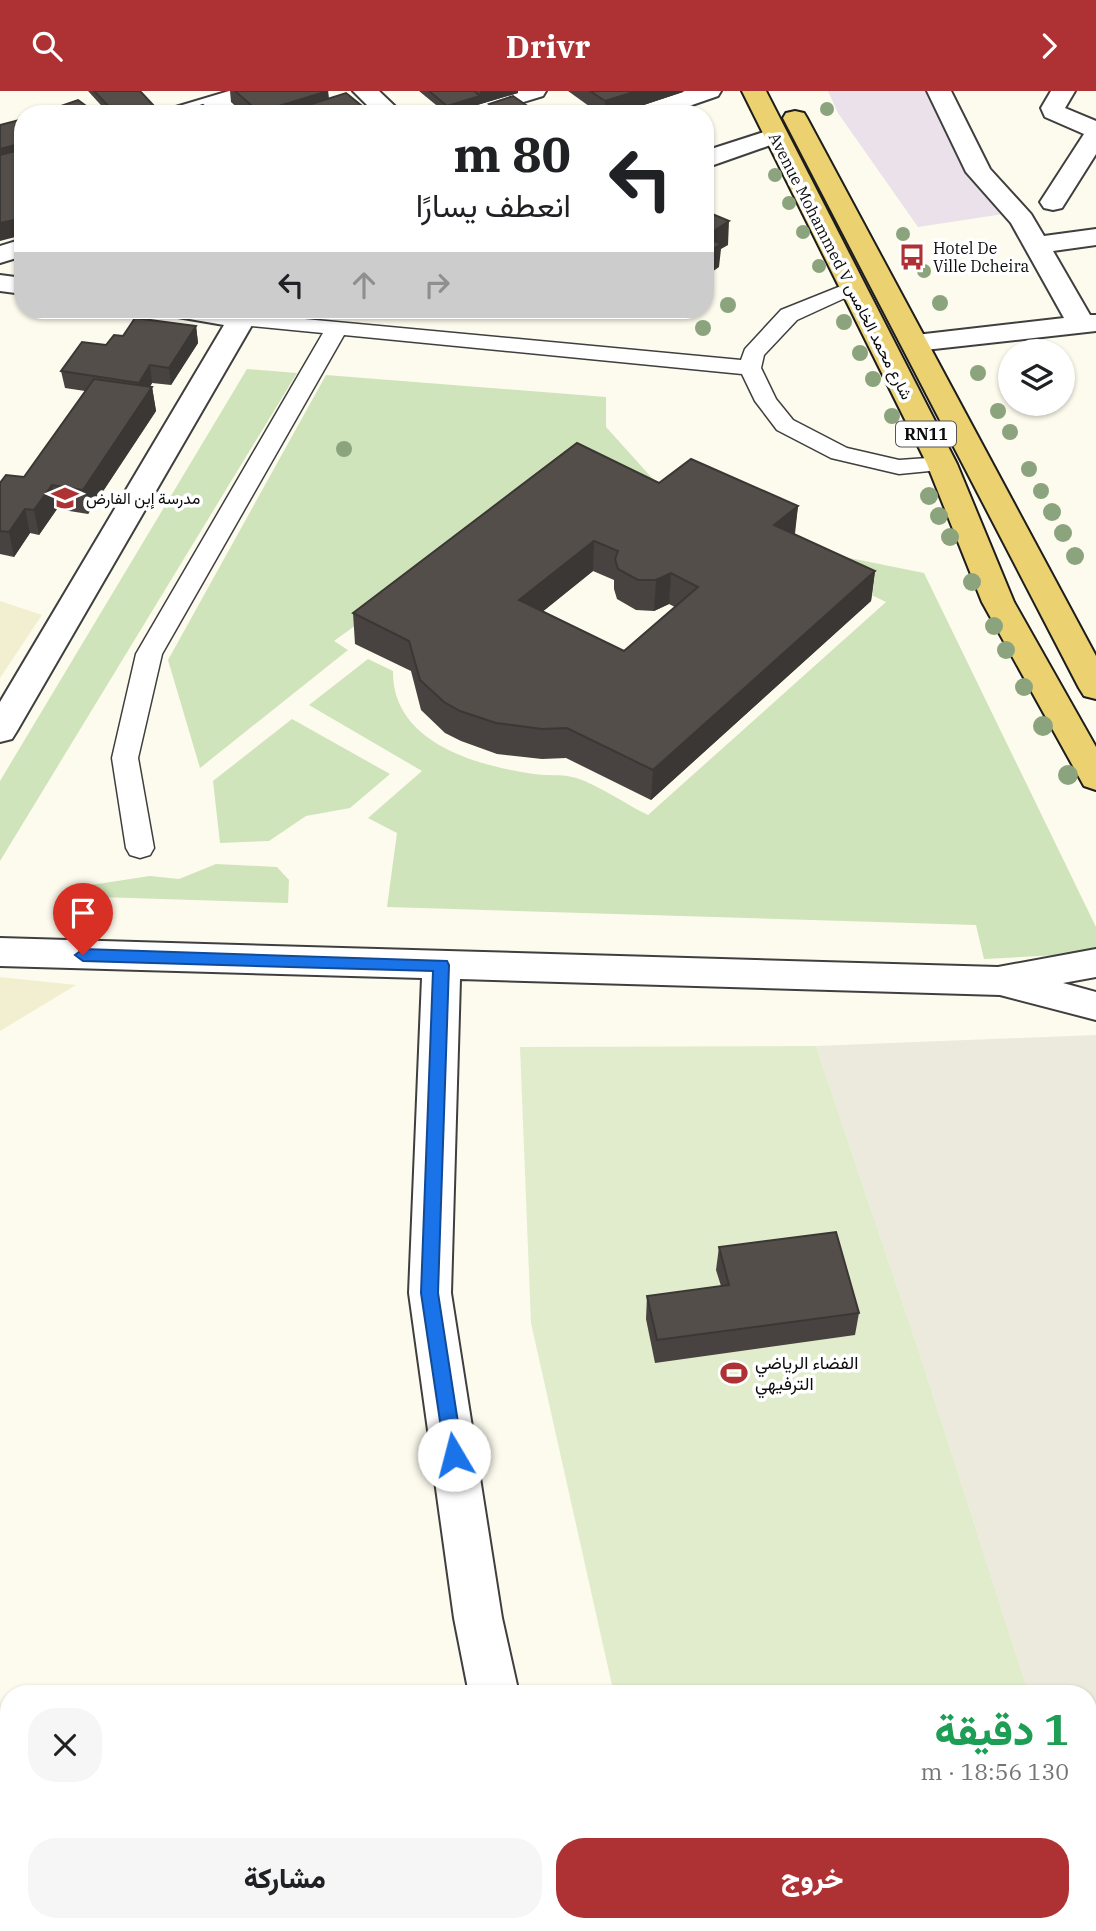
<!DOCTYPE html>
<html lang="ar">
<head>
<meta charset="utf-8">
<style>
	body { margin:0; font-family:"IBM Plex Serif",Vazirmatn,serif; background:#f6f6f6; color:#202124; direction:rtl; height:100vh; display:flex; flex-direction:column; font-size:26px; white-space:nowrap }
	* { box-sizing:border-box; margin:0 }
	p { font-size:23px; color:#757577 }
	.icon { flex:none; width:38px; height:38px; fill:none; stroke:currentColor; stroke-width:2; stroke-linecap:round; stroke-linejoin:round }
	.map { position:relative; flex:1; overflow:hidden; direction:ltr }
	.side { position:absolute; left:0px; top:1594px; width:1097px; height:247px; display:flex; flex-direction:column; background:#fff; border-radius:28px 28px 0 0; box-shadow:0 2px 5px #0004; direction:rtl }
	.side>* { flex:none }
	.guide { position:absolute; left:14px; top:14px; width:700px; height:214px; border-radius:28px; box-shadow:0 2px 5px #0004; direction:rtl; background:#fff; color:#202124; overflow:hidden }
	.buttons { position:absolute; left:998px; top:248px; display:grid; gap:14px }
	.buttons a { display:grid; place-items:center; width:77px; height:77px; border-radius:50%; background:#fff; box-shadow:0 2px 5px #0004; font-size:35px }
	.pin { position:absolute; display:grid; place-items:center; width:60px; height:60px; color:#fff; margin:-72px -30px; border-radius:50% 50% 50% 0; rotate:-45deg; box-shadow:0 0 7px #0007 }
	.pin .icon { rotate:45deg }
	.me { position:absolute; width:77px; margin:-38px; rotate:352deg; stroke-linejoin:round; filter:drop-shadow(0 0 5px #0008) }
	.turn { display:flex; align-items:center; gap:24px; height:147px; padding:0 28px; font-size:32px }
	.turn .icon { width:91px; height:91px; stroke-width:2.5 }
	.turn b { display:block; font-size:49px; line-height:60px }
	.lanes { display:flex; align-items:center; height:66px; padding:0 28px; background:#0003; justify-content:center; gap:35px; direction:ltr }
	.lanes .off { opacity:.35 }
	.round { display:grid; place-items:center; flex:none; width:74px; height:74px; border-radius:28px; background:#f6f6f6 }
	.headline { display:flex; align-items:center; justify-content:space-between; height:119px; padding:0 28px }
	h1 { font-size:42px; font-weight:800; line-height:52px; color:#1e9e55 }
	.cta { display:flex; gap:14px; margin-top:auto; padding:14px 28px }
	.cta a { flex:1; height:80px; border-radius:28px; background:#ae3234; color:#fff; font-size:28px; font-weight:800; line-height:80px; text-align:center }
	.cta a+a { background:#f6f6f6; color:#202124 }
	header { display:flex; justify-content:space-between; align-items:center; height:91px; padding:0 28px; background:#ae3234; color:#fff; font-size:32px; font-weight:800 }
	.map>svg:first-child { display:block }
	.industrial { fill:#eae1ea }
	.farmland { fill:#f1efd0 }
	.green { fill:#cfe4ba }
	.pitch { fill:#e0eccb }
	.plaza { fill:#ece9dd }
	.lines { fill:none; stroke-linecap:round; stroke-linejoin:round }
	.lane-casing { stroke:#3f3f3f; stroke-width:3 }
	.street-casing { stroke:#3f3f3f; stroke-width:4 }
	.primary-casing { stroke:#1d1d1d; stroke-width:4 }
	.lane { fill:#fff; fill-rule:evenodd }
	.street { fill:#fff; fill-rule:evenodd }
	.primary { fill:#ebd170; fill-rule:evenodd }
	.tree { fill:#8ba47e }
	.wall { fill:#484340; fill-rule:evenodd }
	.shaded-wall { fill:#3b3734 }
	.building { fill:#544e4a; stroke:#3b3734; stroke-width:2; fill-rule:evenodd }
	.route { fill:#1a73e8; stroke:#114b97; stroke-width:2 }
	.labels { text-anchor:middle; stroke-width:7; stroke-linejoin:round; paint-order:stroke }
	.far-poi-label { font-size:16px; fill:#0c0c0c; stroke:#fff; text-anchor:start }
	.far-street-label { font-size:16px; fill:#0c0c0c; stroke:#fff }
	.shield { fill:#fff; stroke:#555; stroke-width:2 }
	.shield-label { font-size:16px; font-weight:bold; fill:#0c0c0c }
	.poi-label { font-size:18px; fill:#0c0c0c; stroke:#fff; text-anchor:start }
</style>
</head>
<body>
<header><svg class="icon" aria-label="forward" viewBox="0 0 24 24"><path d="M9 5l7 7-7 7"/></svg>Drivr<svg class="icon" aria-label="search" viewBox="0 0 24 24"><circle cx="10" cy="10" r="6"/><path d="M15 15l6 6"/></svg></header>
<div class="map">
<svg width="1096" height="1840" viewBox="0 0 1096 1840">
	<rect width="100%" height="100%" fill="#fdfbed"/>
	<!-- industrial -->
	<polygon class="industrial" points="828,0 947,0 1010,122 918,136 838,22"/>
	<!-- farmland -->
	<g class="farmland">
		<polygon points="0,510 42,524 0,587"/>
		<polygon points="0,886 76,894 0,940"/>
	</g>
	<!-- green -->
	<g class="green">
		<polygon points="247,278 297,282 0,770 0,690"/>
		<polygon points="326,284 606,306 606,336 661,397 577,373 334,550 348,559 200,677 168,569"/>
		<path d="M 805,458 L 924,482 L 1096,836 L 1096,862 L 984,868 L 976,834 L 387,816 L 397,742 L 368,727 L 422,680 L 309,614 L 368,568 L 393,580 C 392,652 478,675 534,683 C 547,685 560,683 572,686 C 590,689 629,715 648,724 L 886,511 L 795,467 Z"/>
		<polygon points="292,628 390,683 350,717 306,725 269,750 220,752 213,690"/>
		<polygon points="216,773 277,776 289,789 288,812 68,805 71,797 150,785 179,788"/>
	</g>
	<!-- pitch -->
	<polygon class="pitch" points="816,955 919,1260 1029,1603 614,1603 531,1232 520,956"/>
	<!-- plaza -->
	<polygon class="plaza" points="1096,944 1096,1682 1089,1683 1088,1603 1029,1603 919,1260 816,955"/>
	<g class="lines">
		<!-- lane casing -->
		<g class="lane-casing">
			<polygon id="lane" points="851,191 858,193 862,197 858,201 797,229 764,264 761,277 776,308 793,329 847,357 899,369 942,366 950,368 954,373 950,378 899,383 831,367 777,339 755,310 742,283 344,244 162,563 138,667 154,757 150,764 140,767 130,764 126,757 112,667 136,563 323,242 241,234 233,233 230,228 233,223 241,222 741,269 745,258 781,219"/>
		</g>
		<!-- street casing -->
		<g class="street-casing">
			<g id="street">
				<polygon points="229,0 267,0 264,5 205,23 166,23 169,18"/>
				<polygon points="353,0 379,0 403,23 376,23"/>
				<polygon points="508,0 546,0 543,5 484,23 445,23 448,18"/>
				<polygon points="685,0 721,0 718,5 666,23 629,23 632,18"/>
				<polygon points="927,0 951,0 990,78 1031,123 1044,145 1096,138 1096,154 1053,160 1090,224 1096,224 1096,240 916,260 906,258 902,252 906,246 916,244 1064,227 1011,132 966,81"/>
				<polygon points="1051,0 1075,0 1065,17 1096,30 1096,63 1062,117 1053,119 1044,117 1040,111 1084,43 1045,26 1041,17"/>
				<polygon points="776,37 785,39 788,44 785,49 705,77 705,60"/>
				<polygon points="23,148 23,165 0,172 0,155"/>
				<polygon points="0,184 23,187 23,203 0,200"/>
				<polygon points="168,219 277,219 273,225 252,234 17,640 12,648 0,651 0,611 224,234 172,225"/>
				<polygon points="0,847 998,876 1096,858 1096,886 1063,892 1096,901 1096,929 1000,904 460,888 451,1202 502,1527 519,1603 469,1603 454,1527 409,1202 422,887 0,875"/>
				<polygon points="1096,1715 1096,1767 1088,1768 1088,1716"/>
				<polygon points="513,1832 565,1832 566,1840 514,1840"/>
			</g>
		</g>
		<!-- primary casing -->
		<g class="primary-casing">
			<g id="primary">
				<polygon points="742,0 766,0 957,373 1014,511 1096,656 1096,699 1084,695 982,511 927,373"/>
				<polygon points="795,20 804,22 807,27 1096,565 1096,608 1084,605 1079,597 783,27 786,22"/>
			</g>
		</g>
		<!-- lane -->
		<use href="#lane" class="lane"/>
		<!-- street -->
		<use href="#street" class="street"/>
		<!-- primary -->
		<use href="#primary" class="primary"/>
	</g>
	<!-- trees -->
	<g class="tree">
		<circle cx="827" cy="18" r="7"/>
		<circle cx="775" cy="84" r="7"/>
		<circle cx="789" cy="112" r="7"/>
		<circle cx="803" cy="141" r="7"/>
		<circle cx="903" cy="143" r="7"/>
		<circle cx="819" cy="175" r="7"/>
		<circle cx="924" cy="180" r="7"/>
		<circle cx="940" cy="212" r="8"/>
		<circle cx="728" cy="214" r="8"/>
		<circle cx="844" cy="231" r="8"/>
		<circle cx="703" cy="237" r="8"/>
		<circle cx="860" cy="262" r="8"/>
		<circle cx="978" cy="282" r="8"/>
		<circle cx="873" cy="288" r="8"/>
		<circle cx="998" cy="320" r="8"/>
		<circle cx="892" cy="325" r="8"/>
		<circle cx="1010" cy="341" r="8"/>
		<circle cx="904" cy="347" r="8"/>
		<circle cx="344" cy="358" r="8"/>
		<circle cx="1029" cy="378" r="8"/>
		<circle cx="1041" cy="400" r="8"/>
		<circle cx="929" cy="405" r="9"/>
		<circle cx="1052" cy="421" r="9"/>
		<circle cx="939" cy="425" r="9"/>
		<circle cx="1063" cy="442" r="9"/>
		<circle cx="950" cy="446" r="9"/>
		<circle cx="1075" cy="465" r="9"/>
		<circle cx="972" cy="491" r="9"/>
		<circle cx="994" cy="535" r="9"/>
		<circle cx="1006" cy="559" r="9"/>
		<circle cx="1024" cy="596" r="9"/>
		<circle cx="1043" cy="635" r="10"/>
		<circle cx="1068" cy="684" r="10"/>
	</g>
	<!-- wall -->
	<g class="wall">
		<polygon points="88,0 140,0 155,23 109,23"/>
		<polygon points="230,0 328,0 329,8 372,23 244,23 231,11"/>
		<polygon points="419,0 518,0 518,2 447,23"/>
		<polygon points="568,0 683,0 683,1 616,23 600,23"/>
		<polygon points="489,13 539,23 491,23 489,21"/>
		<polygon points="196,235 198,252 171,294 152,292 150,296 152,296 156,320 88,423 57,418 39,444 30,442 14,466 0,463 0,392 24,386 85,300 65,297 61,280 123,245"/>
		<path d="M 659,392 L 798,415 L 795,443 L 875,480 L 871,510 L 651,709 L 566,667 L 542,668 L 497,663 L 461,650 L 445,642 L 421,619 L 411,580 L 355,553 L 353,522 ZM 593,480 L 614,489 L 614,498 L 617,508 L 636,519 L 654,520 L 669,513 L 675,516 L 624,560 L 543,520 Z"/>
		<polygon points="719,1156 859,1222 855,1244 655,1272 646,1228 647,1205 721,1195 716,1179"/>
	</g>
	<!-- shaded-wall -->
	<g class="shaded-wall">
		<polygon points="328,0 329,16 308,23 259,23 259,21"/>
		<polygon points="480,0 518,0 518,2 447,23 447,15 480,5"/>
		<polygon points="637,0 683,0 683,1 616,23 605,23 605,10"/>
		<polygon points="154,15 155,23 123,23"/>
		<polygon points="23,52 23,61 0,67 0,58"/>
		<polygon points="23,127 23,144 0,150 0,132"/>
		<polygon points="729,130 728,154 721,158 719,176 705,186 705,146"/>
		<polygon points="196,235 198,252 171,294 169,277"/>
		<polygon points="150,274 152,292 141,309 139,292"/>
		<polygon points="152,296 156,320 88,423 83,399"/>
		<polygon points="52,394 57,418 39,444 34,419"/>
		<polygon points="798,415 794,445 774,434"/>
		<polygon points="25,418 30,442 14,466 9,441"/>
		<polygon points="594,450 593,480 520,539 519,509"/>
		<polygon points="875,480 871,510 651,709 653,679"/>
		<polygon points="671,482 669,513 654,520 656,489"/>
	</g>
	<!-- building -->
	<g class="building">
		<polygon points="94,0 140,0 154,15 123,23 116,23"/>
		<polygon points="235,0 328,0 259,21"/>
		<polygon points="429,0 474,0 480,5 447,15"/>
		<polygon points="590,0 637,0 605,10"/>
		<polygon points="346,2 372,23 280,23"/>
		<polygon points="513,5 539,23 502,23 489,13"/>
		<polygon points="78,9 97,23 38,23"/>
		<polygon points="203,14 213,23 176,23"/>
		<polygon points="643,17 650,23 626,23"/>
		<polygon points="433,20 438,23 423,23"/>
		<polygon points="23,28 23,52 0,58 0,34"/>
		<polygon points="23,58 23,127 0,132 0,64"/>
		<polygon points="705,120 729,130 705,146"/>
		<polygon points="705,146 721,153 705,163"/>
		<polygon points="135,227 196,235 169,277 150,274 139,292 61,280 82,251 106,254 114,244 123,245"/>
		<polygon points="94,288 152,296 83,399 52,394 34,419 25,418 9,441 0,440 0,392 6,384 24,386"/>
		<path d="M 577,352 L 659,392 L 691,368 L 798,415 L 774,434 L 875,480 L 653,679 L 567,637 L 542,638 L 496,632 L 460,620 L 444,611 L 420,589 L 409,550 L 353,522 ZM 594,450 L 618,460 L 615,468 L 618,478 L 638,489 L 656,489 L 671,482 L 698,496 L 624,560 L 519,509 Z"/>
		<polygon points="836,1141 859,1222 657,1249 647,1205 729,1194 719,1156"/>
	</g>
	<!-- route -->
	<polygon class="route" points="83,858 447,870 449,874 438,1202 463,1364 461,1370 454,1373 447,1370 445,1364 421,1202 433,880 83,870 75,864"/>
	<!-- icons -->
	<defs>
		<g id="bus-bare" transform="scale(2.1)"><path d="M-5-6H5V4H4V6H2V4H-2V6H-4V4H-5ZM-3.5-4V0h7V-4ZM-3.5 1.2v1.5H-2V1.2ZM2 1.2v1.5H3.5V1.2Z" fill="#ae3234" stroke="#fff" stroke-width="2.5" paint-order="stroke"/></g>
		<g id="school-bare" transform="scale(2.1)"><path d="M0-5L7-2L0 1L-7-2ZM-4 1L0 2.5L4 1V4Q0 6-4 4Z" fill="#ae3234" stroke="#fff" stroke-width="2.5" paint-order="stroke"/></g>
		<g id="stadium-bare" transform="scale(2.1)"><path d="M0-5a6.5 5 0 1 0 0 10a6.5 5 0 1 0 0-10ZM-3.5-1.8h7v3.6h-7Z" fill="#ae3234" stroke="#fff" stroke-width="2.5" paint-order="stroke"/></g>
	</defs>
	<g fill-rule="evenodd">
		<use href="#bus-bare" x="912" y="166"/>
		<use href="#school-bare" x="65" y="407"/>
		<use href="#stadium-bare" x="734" y="1282"/>
	</g>
	<g class="labels">
		<!-- far-poi labels -->
		<g class="far-poi-label">
			<text x="933" y="163">Hotel De<tspan x="933" dy="18">Ville Dcheira</tspan></text>
			<text x="86" y="413">مدرسة إبن الفارض</text>
		</g>
		<!-- far-street labels -->
		<g class="far-street-label">
			<text transform="translate(841 175) rotate(63)" y="6">Avenue Mohammed V شارع محمد الخامس</text>
		</g>
		<!-- shield labels -->
		<rect class="shield" x="896" y="330.5" width="60" height="25" rx="5"/>
		<g class="shield-label">
			<text x="926" y="349">RN11</text>
		</g>
		<!-- poi labels -->
		<g class="poi-label">
			<text x="755" y="1278">الفضاء الرياضي<tspan x="755" dy="21">الترفيهي</tspan></text>
		</g>
	</g>
</svg>
<div class="buttons">
<a><svg class="icon" aria-label="layers" viewBox="0 0 24 24"><path d="M12 4l9 5-9 5-9-5zM3 14l9 5 9-5"/></svg></a>
</div>
<div class="pin" style="left:83px;top:864px;background:#d93025"><svg class="icon" aria-label="arrive" viewBox="0 0 24 24"><path d="M6 21V4h12l-3 4 3 4H6"/></svg></div>
<svg class="me" style="left:454px;top:1364px" viewBox="-20 -20 40 40"><circle r="19" fill="#fff"/><path d="M0-13L10 11 0 6-10 11z" fill="#1a73e8"/></svg>
<div class="guide">
<div class="turn"><svg class="icon" aria-label="left" viewBox="0 0 24 24"><path d="M17 20v-9H6M10 6l-5 5 5 5"/></svg><div><b>80 m</b>انعطف يسارًا</div></div>
<div class="lanes"><svg class="icon" aria-label="left" viewBox="0 0 24 24"><path d="M17 20v-9H6M10 6l-5 5 5 5"/></svg><svg class="icon off" aria-label="ahead" viewBox="0 0 24 24"><path d="M12 20V5M6 11l6-6 6 6"/></svg><svg class="icon off" aria-label="right" viewBox="0 0 24 24"><path d="M7 20v-9h11M14 6l5 5-5 5"/></svg></div>
</div>
<section class="side">
<div class="headline"><div><h1>1 دقيقة</h1><p>130 m · 18:56</p></div><a class="round"><svg class="icon" aria-label="close" viewBox="0 0 24 24"><path d="M6 6l12 12M18 6L6 18"/></svg></a></div>
<div class="cta"><a>خروج</a><a>مشاركة</a></div>
</section>
</div>
</body>
</html>
